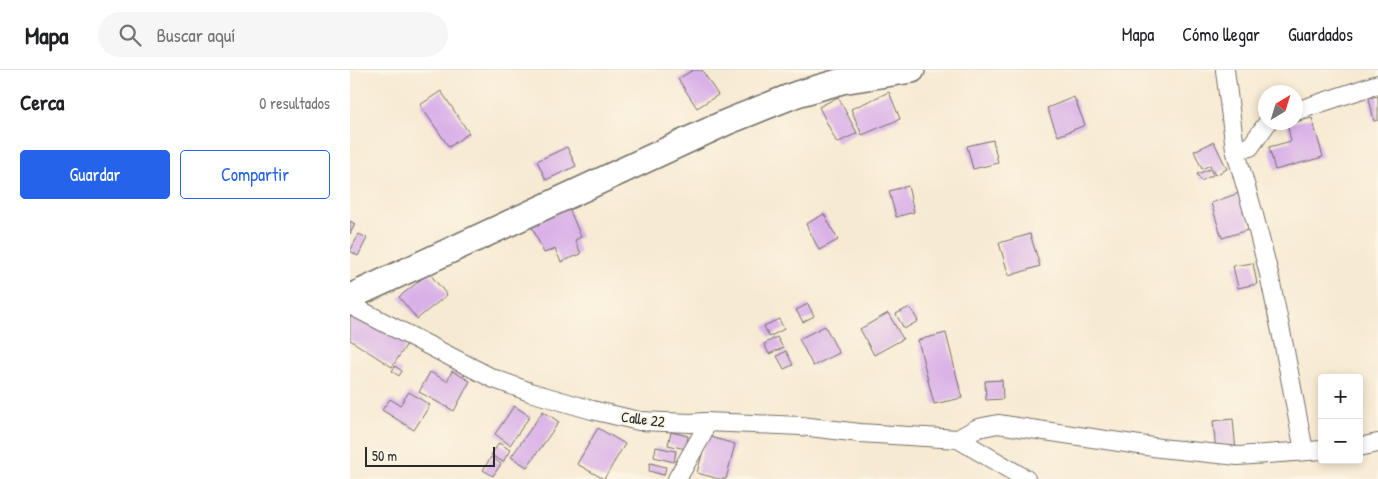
<!DOCTYPE html>
<html lang="es">
<head>
<meta charset="utf-8">
<style>
  body { margin:0; font-family:"Patrick Hand",sans-serif; background:#f6f6f6; color:#202124 }
  .controls { position:absolute; right:15px; bottom:15px; display:grid; overflow:hidden; border-radius:5px; box-shadow:0 2px 8px #0003 }
  .controls button { width:45px; height:45px; display:grid; place-items:center; padding:0; border:0; border-bottom:1px solid #e0e0e0; background:#fff; color:#202124; font:25px sans-serif }
  .compass { position:absolute; left:908px; top:15px; width:45px; height:45px; border-radius:50%; background:#fff; box-shadow:0 2px 8px #0003; rotate:38deg }
  .scale { position:absolute; left:15px; bottom:12px; width:130px; box-sizing:border-box; padding-left:5px; border:2px solid #2b2b2b; border-top:0; font-size:14px; line-height:18px; white-space:nowrap; color:#2b2b2b; -webkit-text-stroke:4px #fcf5e5; paint-order:stroke }
  .list { margin:0; padding:0; list-style:none }
  h2 { display:flex; justify-content:space-between; align-items:center; height:65px; margin:0; padding:0 20px; font-size:21px }
  h2 small { font-size:16px; font-weight:400; color:#757577 }
  .actions { display:flex; gap:10px; padding:15px 20px }
  .actions a { flex:1; padding:11px 0; border:1px solid #2563eb; border-radius:5px; text-align:center; font-size:18px; color:#2563eb }
  .actions .main { background:#2563eb; color:#fff }
  .icon { flex:none; width:28px; height:28px; fill:none; stroke:currentColor; stroke-width:2; stroke-linecap:round; stroke-linejoin:round }
  .map { position:relative; flex:none; width:1028px; height:409px; overflow:hidden }
  header { display:flex; align-items:center; gap:30px; box-sizing:border-box; height:70px; padding:0 25px; background:#fff; border-bottom:1px solid #e0e0e0 }
  header strong { font-size:24px }
  nav { display:flex; gap:28px; margin-inline-start:auto; font-size:18px }
  .search { width:350px; height:45px; background:#f6f6f6; display:flex; align-items:center; gap:12px; box-sizing:border-box; padding:0 18px; border-radius:28px; color:#757577; font-size:19px }
  main { display:flex }
  aside { flex:1; background:#fff }
  .map>svg:first-child { display:block }
</style>
</head>
<body>
<header>
<strong>Mapa</strong>
<div class="search"><svg class="icon" aria-label="search" viewBox="0 0 24 24"><circle cx="10" cy="10" r="6"/><path d="M15 15l6 6"/></svg>Buscar aquí</div>
<nav><a>Mapa</a><a>Cómo llegar</a><a>Guardados</a></nav>
</header>
<main>
<aside>
<h2>Cerca<small>0 resultados</small></h2>
<ul class="list">
</ul>
<div class="actions"><a class="main">Guardar</a><a>Compartir</a></div>
</aside>
<div class="map">
<svg width="1028" height="409" viewBox="0 0 1028 409">
  <rect width="100%" height="100%" fill="#fcf5e5"/>
  <filter id="ink" filterUnits="userSpaceOnUse"><feTurbulence type="fractalNoise" baseFrequency=".02" numOctaves="2"/><feDisplacementMap in="SourceGraphic" scale="10" xChannelSelector="R" yChannelSelector="G"/><feConvolveMatrix kernelMatrix="1 2 1 2 8 2 1 2 1" color-interpolation-filters="sRGB"/></filter>
  <filter id="wash" filterUnits="userSpaceOnUse"><feTurbulence type="fractalNoise" baseFrequency=".0096" numOctaves="4" result="noise"/><feDisplacementMap in="SourceGraphic" scale="20" xChannelSelector="R" yChannelSelector="G"/><feGaussianBlur stdDeviation="1.12" result="paint"/><feColorMatrix in="noise" values="0 0 0 0 0 0 0 0 0 0 0 0 0 0 0 0 0 1.4 0 .05"/><feComposite in="paint" operator="in"/></filter>
  <g filter="url(#wash)">
    <rect width="100%" height="100%" fill="#f7ead3"/>
    <g id="blocks">
      <g fill="#d9b1e8">
        <path d="M343 0H352L368 25 347 38 328 9Z"/>
        <path d="M91 21 119 63 99 77 70 35Z"/>
        <path d="M539 22 550 49 512 65 501 39Z"/>
        <path d="M1028 26V50L1024 51 1019 28Z"/>
        <path d="M488 27 507 63 487 73 469 37Z"/>
        <path d="M724 27 735 55 708 66 697 38Z"/>
        <path d="M962 48 973 87 925 100 919 77 941 71 937 54Z"/>
        <path d="M643 70 648 93 623 99 617 76Z"/>
        <path d="M864 72 877 99 865 105 860 95 852 99 844 81Z"/>
        <path d="M217 77 226 96 196 110 187 91Z"/>
        <path d="M860 99 863 105 851 111 847 104Z"/>
        <path d="M558 116 564 142 546 147 539 121Z"/>
        <path d="M889 123 901 159 872 168 861 133Z"/>
        <path d="M219 138 231 167 225 170 231 184 211 192 205 179 194 183 181 155Z"/>
        <path d="M474 144 488 170 469 180 456 154Z"/>
        <path d="M0 151 5 154 0 164Z"/>
        <path d="M9 164 17 168 8 186 0 181Z"/>
        <path d="M680 164 690 196 659 206 649 173Z"/>
        <path d="M903 193 907 214 888 218 883 196Z"/>
        <path d="M79 203 97 225 67 249 49 227Z"/>
        <path d="M458 234 464 246 453 252 446 240Z"/>
        <path d="M560 237 568 251 554 259 546 244Z"/>
        <path d="M0 238 57 274 42 297 0 270Z"/>
        <path d="M538 243 553 269 524 285 510 259Z"/>
        <path d="M429 249 434 259 419 267 414 256Z"/>
        <path d="M475 256 489 283 463 296 449 269Z"/>
        <path d="M596 263 612 328 584 334 568 270Z"/>
        <path d="M427 267 433 278 419 284 414 274Z"/>
        <path d="M436 281 443 295 434 299 427 286Z"/>
        <path d="M45 296 52 301 49 306 42 301Z"/>
        <path d="M102 301 120 311 104 341 69 322 80 302 97 311Z"/>
        <path d="M652 310 653 329 636 330 635 311Z"/>
        <path d="M59 322 80 335 64 360 32 340 40 329 50 335Z"/>
        <path d="M164 336 180 346 160 375 145 364Z"/>
        <path d="M193 341 209 352 177 397 161 387Z"/>
        <path d="M883 349 886 381 866 382 863 351Z"/>
        <path d="M248 358 275 374 254 409 227 394Z"/>
        <path d="M321 362 338 366 336 379 318 375Z"/>
        <path d="M357 366 385 374 376 409H369L347 403Z"/>
        <path d="M149 373 160 380 153 392 141 385Z"/>
        <path d="M306 377 326 381 324 392 304 387Z"/>
        <path d="M141 387 151 394 143 406 133 400Z"/>
        <path d="M300 393 316 397 314 405 299 401Z"/>
      </g>
    </g>
  </g>
  <g filter="url(#ink)">
    <use href="#blocks" fill-opacity="0" stroke="#726e66" stroke-width="1"/>
    <g fill="none" stroke-linecap="round" stroke-linejoin="round">
      <g stroke="#726e66" stroke-width="20">
        <g id="street">
          <path d="M875 0 885 79 904 145 919 204 934 276 954 381"/>
          <path d="M946 41 1028 14"/>
          <path d="M885 79 900 77 918 52"/>
          <path d="M0 235 142 308 180 322 242 340 289 351 340 353 356 352 451 356 510 363 608 369 676 409"/>
          <path d="M608 369 628 358 648 354 810 378 888 386 972 380"/>
          <path d="M1009 377 1028 373"/>
          <path d="M327 409 352 365 356 352"/>
        </g>
      </g>
      <g stroke="#726e66" stroke-width="28">
        <path id="secondary" d="M0 227 377 52 447 24 492 11 562 0"/>
      </g>
      <use href="#street" stroke="#fff" stroke-width="18"/>
      <use href="#secondary" stroke="#fff" stroke-width="25"/>
    </g>
  </g>
  <g text-anchor="middle" dominant-baseline="central" stroke-width="4" stroke-linejoin="round" paint-order="stroke">
    <g font-size="15" fill="#2b2b2b" stroke="#fcf5e5">
      <text transform="translate(293 349) rotate(7)">Calle 22</text>
    </g>
  </g>
</svg>
<div class="controls">
<button>+</button>
<button>−</button>
</div>
<svg class="compass" viewBox="-18 -18 36 36"><path d="M0-13l5 13h-10z" fill="#e53935"/><path d="M0 13l5-13h-10z" fill="#757577"/></svg>
<div class="scale">50 m</div>
</div>
</main>
</body>
</html>
